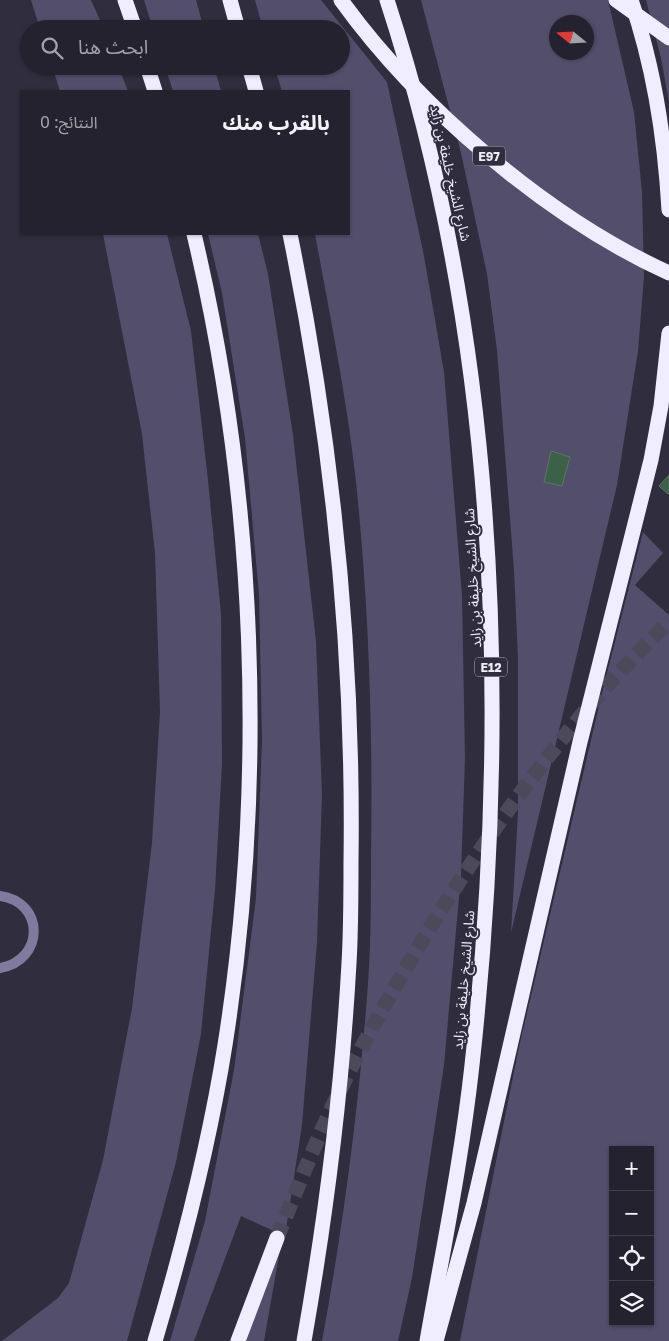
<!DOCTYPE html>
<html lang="ar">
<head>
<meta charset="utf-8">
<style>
  body { margin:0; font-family:"Golos Text","Noto Sans Arabic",sans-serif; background:#302f3a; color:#f1f3f6; direction:rtl }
  .controls { position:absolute; right:15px; bottom:15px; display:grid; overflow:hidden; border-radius:0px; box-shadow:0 1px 4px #0004 }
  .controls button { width:45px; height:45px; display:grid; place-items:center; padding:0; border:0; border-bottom:1px solid #413f4a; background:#24222e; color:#f1f3f6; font:25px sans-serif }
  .compass { position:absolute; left:549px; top:15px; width:45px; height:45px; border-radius:50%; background:#24222e; box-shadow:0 1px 4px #0004; rotate:288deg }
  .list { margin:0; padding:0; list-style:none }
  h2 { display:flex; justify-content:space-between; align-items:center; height:65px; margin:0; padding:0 20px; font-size:21px }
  h2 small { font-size:16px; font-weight:400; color:#a3a4aa }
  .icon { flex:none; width:28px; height:28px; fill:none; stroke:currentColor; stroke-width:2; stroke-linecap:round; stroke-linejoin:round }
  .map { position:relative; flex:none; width:669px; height:1341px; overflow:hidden; direction:ltr }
  .search { position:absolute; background:#24222e; box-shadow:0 1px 4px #0004; left:20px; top:20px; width:330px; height:55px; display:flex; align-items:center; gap:12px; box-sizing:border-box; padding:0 18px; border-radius:28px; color:#a3a4aa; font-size:19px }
  .panel { position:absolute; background:#24222e; box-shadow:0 1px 4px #0004; left:20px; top:90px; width:330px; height:145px; border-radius:0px; direction:rtl }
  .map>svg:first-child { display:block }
</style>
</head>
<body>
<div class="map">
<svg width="669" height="1341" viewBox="0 0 669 1341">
  <rect width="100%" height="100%" fill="#302d3e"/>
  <g fill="#534e6b" fill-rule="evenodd">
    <path d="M31 0H91L104 29H40Z"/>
    <path d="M144 0H196L204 29H153Z"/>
    <path d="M255 0H321L387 82 424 256 444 372 462 595 465 758 461 875 444 1065 412 1278 398 1341H322C343 1227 358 1113 367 997 371 950 371 904 371 857 373 732 369 607 356 482 347 399 330 316 315 234H349V91H282L274 66H341V29H263Z"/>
    <path d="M421 0H608L634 112 642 192 644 277 638 351 617 485 511 933 518 813V660L514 570 497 350 487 274 461 153ZM556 22H586V52H556Z"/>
    <path d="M646 0H669V102L661 58Z"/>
    <path d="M52 66H118L128 91H60Z"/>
    <path d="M165 66H214L221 91H173Z"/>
    <path d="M103 234H167L191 331 208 480 221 614 222 763 215 890 201 1034 176 1162 127 1341H2L58 1298 69 1283 103 1160 132 1008 152 843 160 711 155 553 142 434Z"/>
    <path d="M208 234H258L268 274 293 435 316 641 322 794 317 942 302 1125 285 1236 241 1216 194 1341H170L205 1221 234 1070 256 898 262 741 259 595 245 438 222 293Z"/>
    <path d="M643 532 663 553 635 585 669 615V1341H460L519 1047 603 689ZM613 1150H650V1322H613Z"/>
    <path d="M280 1250 264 1341H246Z"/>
  </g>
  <g fill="#3b6249" stroke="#607365">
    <path d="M551 451 570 457 562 486 544 482Z"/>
    <path d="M669 475V493L668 494 659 486Z"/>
  </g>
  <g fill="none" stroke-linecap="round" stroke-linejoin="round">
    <path stroke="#4c4a5a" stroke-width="15" stroke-dasharray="15 8" stroke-linecap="butt" d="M277 1238C301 1179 325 1118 354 1062 423 930 506 801 604 689 625 666 647 644 669 621"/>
    <path stroke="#807a9e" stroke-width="10" d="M0 896C45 902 45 960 0 968"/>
    <g stroke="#efedff" stroke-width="15">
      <path d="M125 0 135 29"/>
      <path d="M230 0 238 29"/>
      <path d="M341 0C419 108 548 218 669 273"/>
      <path d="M387 0C499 343 511 709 472 1065 462 1158 443 1249 427 1341"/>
      <path d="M616 0 669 38"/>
      <path d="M631 0C654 67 665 139 669 210"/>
      <path d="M147 66 155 91"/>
      <path d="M249 66 256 91"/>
      <path d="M290 234C333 444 354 648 351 862 351 896 351 930 349 963 342 1090 326 1216 304 1341"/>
      <path d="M155 1341C184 1243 209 1146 225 1045 267 779 256 495 194 234"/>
      <path d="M238 1341 277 1238"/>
      <path d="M436 1341 474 1203 580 742 651 460 661 406 669 333"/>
    </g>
  </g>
  <g text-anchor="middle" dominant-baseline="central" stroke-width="4" stroke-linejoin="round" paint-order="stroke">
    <g fill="#302d3e" stroke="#b4b3c0" stroke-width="1">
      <rect x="473" y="146.5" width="32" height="19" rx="4"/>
      <rect x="475" y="657.5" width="32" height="19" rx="4"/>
    </g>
    <g font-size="12" font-weight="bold" fill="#edecf7">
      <text x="489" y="156">E97</text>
      <text x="491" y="667">E12</text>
    </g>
    <g font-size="14" fill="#edecf7" stroke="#302d3e">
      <text transform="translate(451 173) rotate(77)">شارع الشيخ خليفة بن زايد</text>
      <text transform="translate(472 578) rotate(-93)">شارع الشيخ خليفة بن زايد</text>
      <text transform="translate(463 980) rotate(-85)">شارع الشيخ خليفة بن زايد</text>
    </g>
  </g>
</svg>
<div class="controls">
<button>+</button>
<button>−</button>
<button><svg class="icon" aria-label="locate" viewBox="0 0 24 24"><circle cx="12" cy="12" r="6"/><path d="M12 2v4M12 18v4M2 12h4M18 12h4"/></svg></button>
<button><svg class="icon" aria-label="layers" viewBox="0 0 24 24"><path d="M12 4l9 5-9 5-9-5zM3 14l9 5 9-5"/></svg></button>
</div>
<svg class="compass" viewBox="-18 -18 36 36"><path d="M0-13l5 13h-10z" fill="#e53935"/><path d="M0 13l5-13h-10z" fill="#a3a4aa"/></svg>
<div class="search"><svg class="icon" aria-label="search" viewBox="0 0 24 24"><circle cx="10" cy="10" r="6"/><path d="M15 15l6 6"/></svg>ابحث هنا</div>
<section class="panel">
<h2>بالقرب منك<small>النتائج: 0</small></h2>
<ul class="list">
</ul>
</section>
</div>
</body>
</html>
